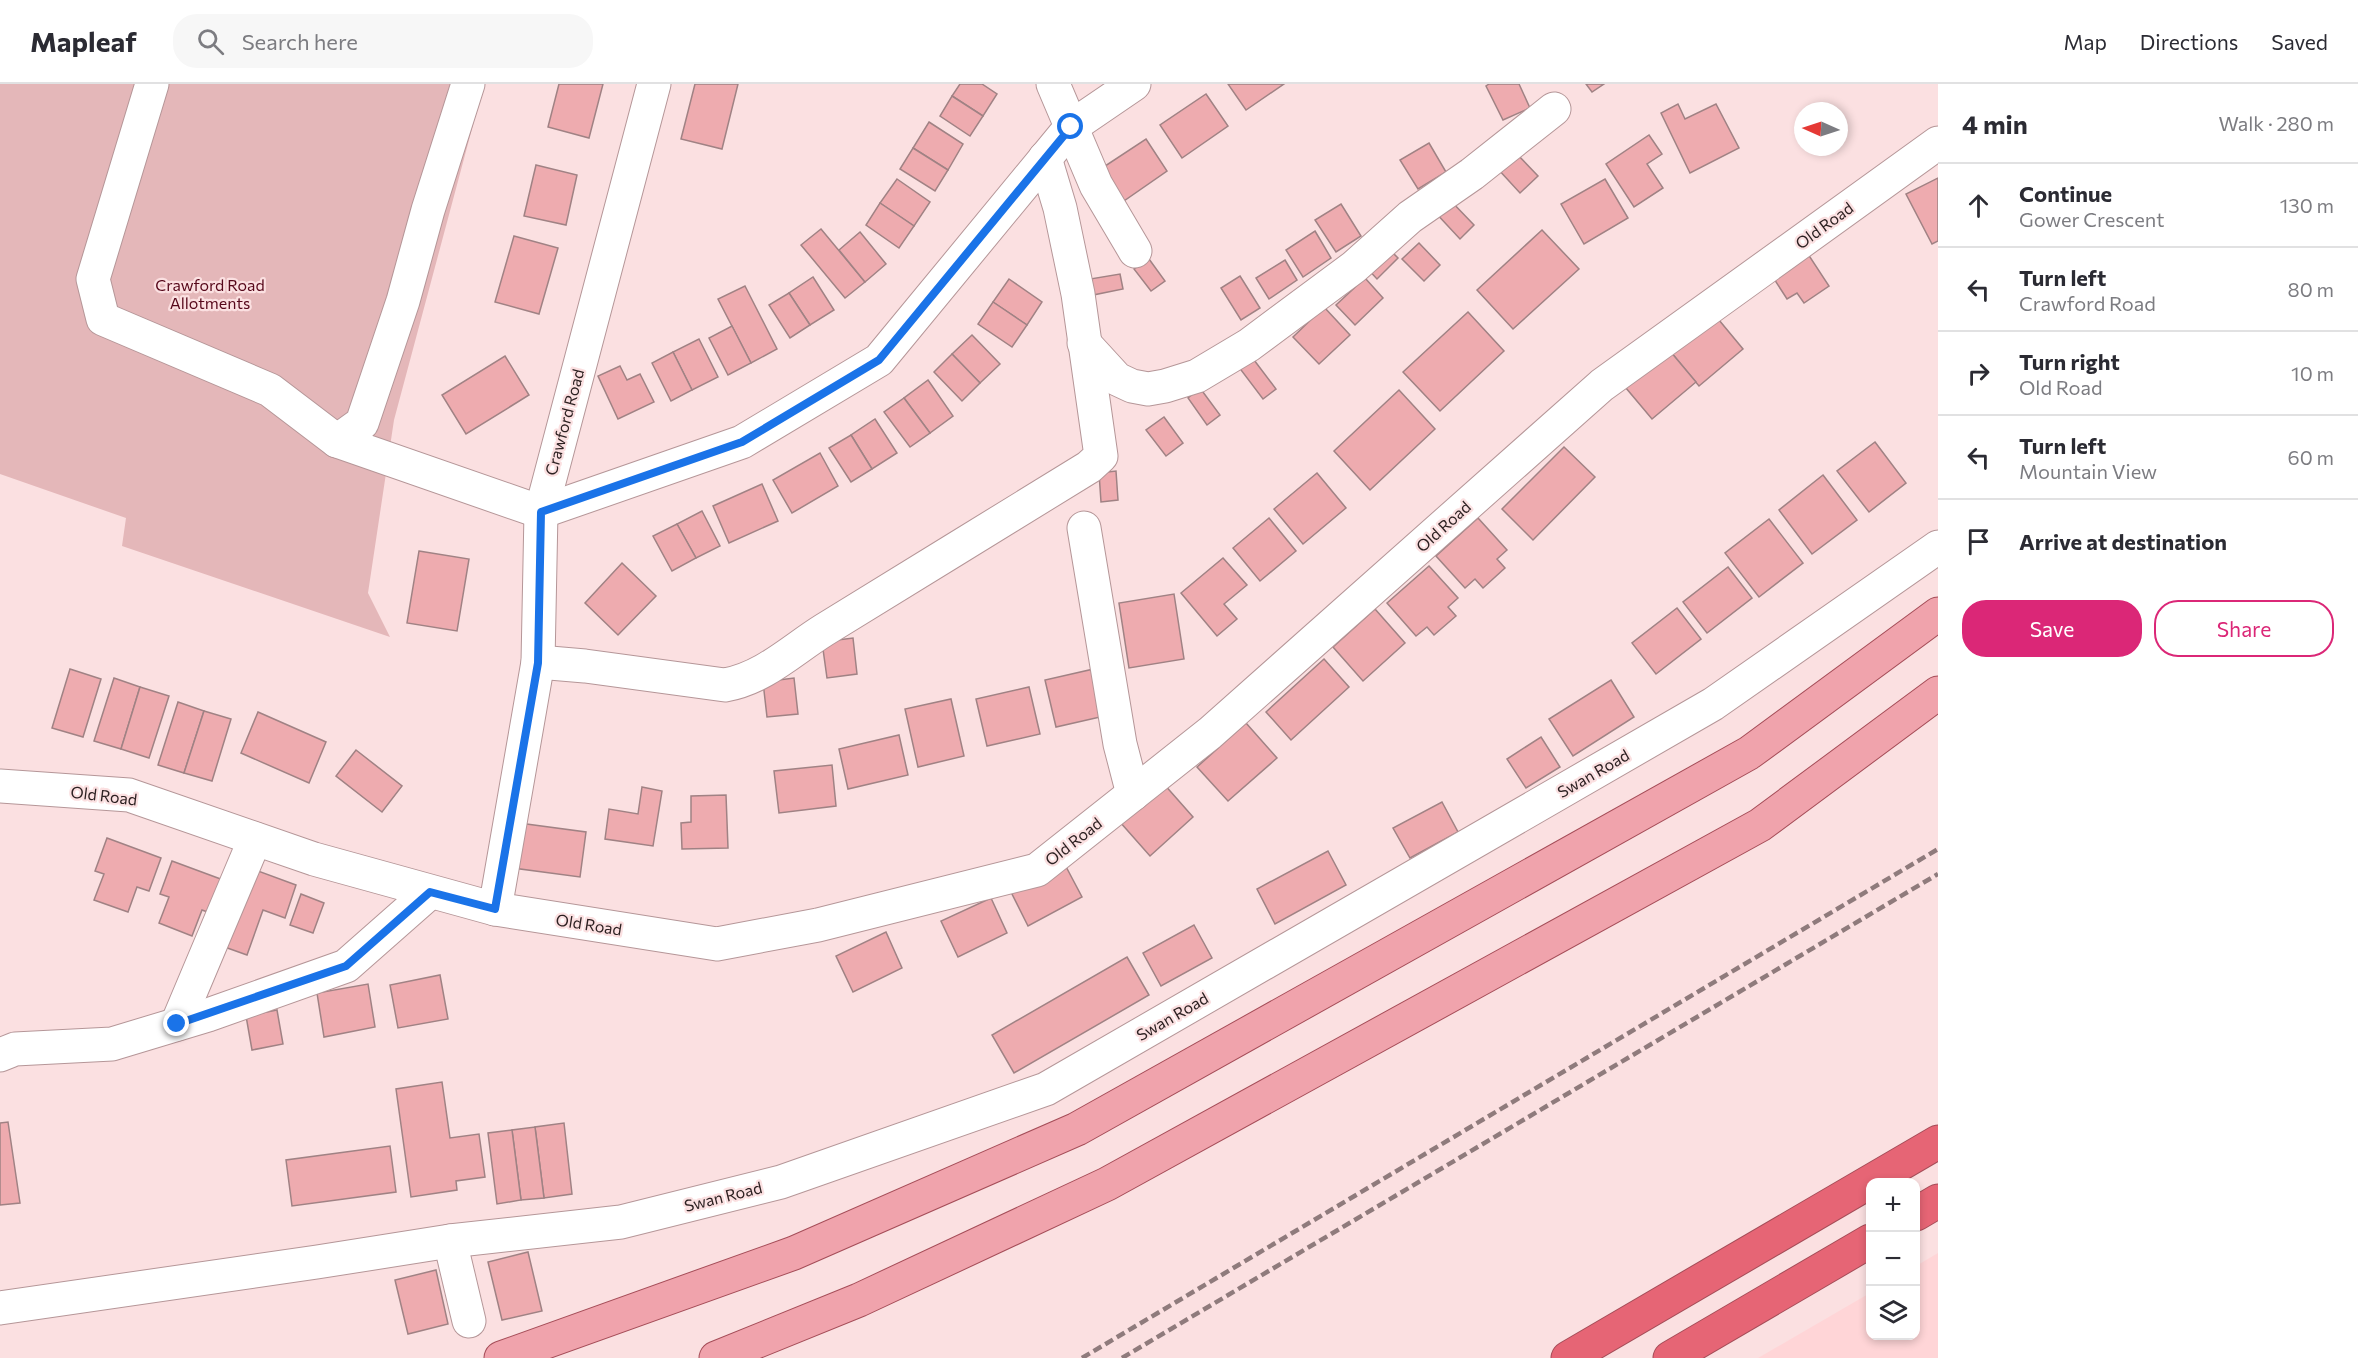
<!DOCTYPE html>
<html lang="en">
<head>
<meta charset="utf-8">
<style>
  body { margin:0; font-family:Commissioner,sans-serif; background:#f7f7f7; color:#2b2b33 }
  .controls { position:absolute; right:18px; bottom:18px; display:grid; overflow:hidden; border-radius:12px; box-shadow:0 3px 9px #0003 }
  .controls button { width:54px; height:54px; display:grid; place-items:center; padding:0; border:0; border-bottom:2px solid #e1e1e2; background:#fff; color:#2b2b33; font:30px sans-serif }
  .compass { position:absolute; left:1794px; top:18px; width:54px; height:54px; border-radius:50%; background:#fff; box-shadow:0 3px 9px #0003; rotate:273deg }
  .stop { position:absolute; width:18px; height:18px; margin:-14px; border:4px solid #1a73e8; border-radius:50%; background:#fff }
  .stop.end { background:#1a73e8; border-color:#fff; box-shadow:0 2px 6px #0008 }
  .list { margin:0; padding:0; list-style:none }
  h2 { display:flex; justify-content:space-between; align-items:center; height:78px; margin:0; padding:0 24px; font-size:26px }
  h2 small { font-size:20px; font-weight:400; color:#7c7c81 }
  .list li { display:grid; grid-template-columns:39px 1fr auto; gap:18px; align-items:center; box-sizing:border-box; height:84px; padding:0 24px; border-top:2px solid #e1e1e2 }
  .list b { display:block; font-size:22px; white-space:nowrap }
  .list p { margin:0; font-size:20px; white-space:nowrap; color:#7c7c81 }
  .list em { font-size:20px; font-style:normal; color:#7c7c81 }
  .actions { display:flex; gap:12px; padding:18px 24px }
  .actions a { flex:1; padding:14px 0; border:2px solid #db2777; border-radius:24px; text-align:center; font-size:21px; color:#db2777 }
  .actions .main { background:#db2777; color:#fff }
  .icon { flex:none; width:33px; height:33px; fill:none; stroke:currentColor; stroke-width:2; stroke-linecap:round; stroke-linejoin:round }
  .map { position:relative; flex:none; width:1938px; height:1274px; overflow:hidden }
  header { display:flex; align-items:center; gap:36px; box-sizing:border-box; height:84px; padding:0 30px; background:#fff; border-bottom:2px solid #e1e1e2 }
  header strong { font-size:28px }
  nav { display:flex; gap:33px; margin-inline-start:auto; font-size:21px }
  .search { width:420px; height:54px; background:#f7f7f7; display:flex; align-items:center; gap:15px; box-sizing:border-box; padding:0 21px; border-radius:24px; color:#7c7c81; font-size:22px }
  main { display:flex }
  aside { flex:1; background:#fff }
  .map>svg:first-child { display:block }
</style>
</head>
<body>
<header>
<strong>Mapleaf</strong>
<div class="search"><svg class="icon" aria-label="search" viewBox="0 0 24 24"><circle cx="10" cy="10" r="6"/><path d="M15 15l6 6"/></svg>Search here</div>
<nav><a>Map</a><a>Directions</a><a>Saved</a></nav>
</header>
<main>
<div class="map">
<svg width="1938" height="1274" viewBox="0 0 1938 1274">
  <rect width="100%" height="100%" fill="#fbe0e1"/>
  <path fill="#ffd5d7" d="M1938 1169V1274H1758L1870 1209V1252H1916V1182Z"/>
  <path fill="#e4b7b9" d="M0 0H484L394 336 368 509 390 553 122 462 126 434 0 390Z"/>
  <g fill="#eeabaf" stroke="#a08284" stroke-width="1.5">
    <path d="M559 0H603L589 54 548 43Z"/>
    <path d="M695 0H738L722 65 681 55Z"/>
    <path d="M960 0H982L997 10 983 32 952 12Z"/>
    <path d="M1228 0H1284L1246 26Z"/>
    <path d="M1489 0H1519L1530 24 1503 36 1486 2Z"/>
    <path d="M1586 0H1604L1592 8Z"/>
    <path d="M1206 10 1228 42 1182 74 1160 41Z"/>
    <path d="M952 12 983 32 970 52 940 32Z"/>
    <path d="M1678 20 1685 35 1716 20 1739 64 1690 89 1661 29Z"/>
    <path d="M929 38 963 60 948 86 913 64Z"/>
    <path d="M1649 51 1662 70 1647 80 1663 104 1634 123 1606 80Z"/>
    <path d="M1146 55 1167 87 1121 119 1099 86Z"/>
    <path d="M1429 59 1446 88 1418 105 1400 76Z"/>
    <path d="M913 64 948 86 935 107 900 85Z"/>
    <path d="M1516 69 1538 92 1520 109 1498 85Z"/>
    <path d="M536 81 577 91 566 141 524 132Z"/>
    <path d="M1938 94V157L1932 160 1906 110Z"/>
    <path d="M897 95 930 118 914 142 880 119Z"/>
    <path d="M1605 95 1628 134 1584 160 1561 120Z"/>
    <path d="M1448 114 1474 141 1460 155 1434 127Z"/>
    <path d="M880 119 914 142 899 164 866 141Z"/>
    <path d="M1341 120 1361 152 1336 168 1315 136Z"/>
    <path d="M821 145 865 198 845 214 801 161Z"/>
    <path d="M1542 146 1579 185 1513 245 1477 206Z"/>
    <path d="M1315 147 1331 174 1303 193 1286 166Z"/>
    <path d="M860 148 886 180 865 198 839 166Z"/>
    <path d="M514 152 558 164 539 230 495 218Z"/>
    <path d="M1419 159 1440 181 1424 197 1402 175Z"/>
    <path d="M1387 163 1398 174 1377 195 1366 183Z"/>
    <path d="M1804 164 1829 202 1804 219 1797 209 1787 215 1769 187Z"/>
    <path d="M1149 175 1165 197 1151 207 1134 185Z"/>
    <path d="M1285 176 1297 196 1269 215 1256 194Z"/>
    <path d="M1120 190 1123 205 1093 211 1090 195Z"/>
    <path d="M1240 192 1260 224 1241 236 1221 204Z"/>
    <path d="M813 193 834 226 810 241 789 209Z"/>
    <path d="M1365 194 1383 214 1355 241 1336 221Z"/>
    <path d="M1009 195 1042 218 1027 241 993 218Z"/>
    <path d="M745 202 777 265 751 279 718 215Z"/>
    <path d="M789 209 810 241 790 254 769 221Z"/>
    <path d="M993 218 1027 241 1012 263 978 240Z"/>
    <path d="M1324 223 1350 251 1319 280 1293 253Z"/>
    <path d="M1468 228 1504 267 1440 327 1403 288Z"/>
    <path d="M1714 230 1743 265 1699 302 1670 267Z"/>
    <path d="M732 242 751 279 728 291 709 254Z"/>
    <path d="M972 251 1000 280 980 299 952 270Z"/>
    <path d="M699 255 718 293 692 306 673 268Z"/>
    <path d="M1670 267 1696 298 1652 335 1626 304Z"/>
    <path d="M673 268 692 306 671 317 652 279Z"/>
    <path d="M952 270 980 299 962 317 934 288Z"/>
    <path d="M505 272 529 311 466 350 442 311Z"/>
    <path d="M1251 272 1276 305 1263 315 1238 282Z"/>
    <path d="M620 282 627 296 640 290 654 318 618 335 598 292Z"/>
    <path d="M928 296 953 332 930 349 904 314Z"/>
    <path d="M1200 304 1220 331 1207 341 1188 314Z"/>
    <path d="M1399 306 1435 345 1370 406 1334 367Z"/>
    <path d="M904 314 930 349 910 363 884 328Z"/>
    <path d="M1164 333 1183 359 1166 372 1146 346Z"/>
    <path d="M875 335 897 369 872 385 851 351Z"/>
    <path d="M851 351 872 385 851 398 829 364Z"/>
    <path d="M1875 358 1906 399 1869 428 1837 387Z"/>
    <path d="M1564 363 1595 393 1533 456 1502 425Z"/>
    <path d="M820 369 838 402 792 429 773 396Z"/>
    <path d="M1116 387 1118 416 1101 418 1099 389Z"/>
    <path d="M1317 389 1346 424 1303 460 1274 425Z"/>
    <path d="M1823 391 1857 436 1812 470 1779 426Z"/>
    <path d="M762 400 778 437 729 459 713 422Z"/>
    <path d="M702 427 720 462 696 474 677 440Z"/>
    <path d="M1269 434 1296 467 1260 497 1233 464Z"/>
    <path d="M1478 434 1507 466 1497 475 1505 484 1483 504 1475 495 1465 504 1436 472Z"/>
    <path d="M1769 435 1803 479 1759 513 1725 469Z"/>
    <path d="M677 440 696 474 672 487 653 452Z"/>
    <path d="M419 467 469 475 457 547 407 539Z"/>
    <path d="M1223 474 1247 501 1224 520 1237 535 1217 552 1181 509Z"/>
    <path d="M622 479 656 512 618 551 585 519Z"/>
    <path d="M1429 482 1458 514 1448 523 1456 532 1434 551 1427 543 1416 552 1387 519Z"/>
    <path d="M1728 483 1752 514 1707 549 1683 518Z"/>
    <path d="M1174 510 1184 575 1129 584 1119 519Z"/>
    <path d="M1677 524 1701 555 1656 590 1632 559Z"/>
    <path d="M1375 525 1405 559 1363 597 1333 563Z"/>
    <path d="M853 554 857 590 827 594 822 558Z"/>
    <path d="M1324 575 1349 603 1291 656 1266 628Z"/>
    <path d="M1098 584 1109 631 1056 643 1045 596Z"/>
    <path d="M70 585 101 595 83 653 52 644Z"/>
    <path d="M114 594 140 603 121 665 94 657Z"/>
    <path d="M794 594 798 630 767 633 763 598Z"/>
    <path d="M1611 596 1634 633 1573 672 1549 635Z"/>
    <path d="M140 603 169 612 149 674 121 665Z"/>
    <path d="M1029 603 1040 650 987 662 976 615Z"/>
    <path d="M951 615 964 672 918 683 905 625Z"/>
    <path d="M178 618 204 627 184 689 158 681Z"/>
    <path d="M204 627 231 635 212 697 184 689Z"/>
    <path d="M258 628 326 658 309 699 241 669Z"/>
    <path d="M1246 639 1277 674 1228 717 1197 683Z"/>
    <path d="M899 651 908 691 848 705 839 665Z"/>
    <path d="M1541 653 1560 683 1526 704 1507 675Z"/>
    <path d="M356 666 402 702 382 728 336 692Z"/>
    <path d="M832 681 836 722 779 729 774 687Z"/>
    <path d="M1163 699 1193 733 1150 772 1120 738Z"/>
    <path d="M642 703 662 707 653 762 605 755 609 725 638 730Z"/>
    <path d="M726 711 728 764 682 765 681 739 691 738V712Z"/>
    <path d="M1442 718 1458 748 1410 774 1393 744Z"/>
    <path d="M519 739 586 748 580 793 513 784Z"/>
    <path d="M107 754 161 774 149 807 137 803 128 828 94 816 104 790 95 787Z"/>
    <path d="M1328 767 1346 801 1275 840 1257 805Z"/>
    <path d="M172 777 226 797 213 830 202 826 192 852 159 839 169 813 160 810Z"/>
    <path d="M1063 777 1082 813 1028 842 1010 806Z"/>
    <path d="M247 783 296 801 285 834 263 826 247 871 219 861Z"/>
    <path d="M301 810 324 819 313 849 290 841Z"/>
    <path d="M991 814 1007 849 958 873 941 837Z"/>
    <path d="M1194 841 1212 874 1161 902 1143 869Z"/>
    <path d="M886 848 902 884 853 908 836 872Z"/>
    <path d="M1127 873 1149 911 1014 989 992 951Z"/>
    <path d="M440 891 448 935 398 944 390 901Z"/>
    <path d="M368 900 375 943 324 953 317 909Z"/>
    <path d="M277 926 283 960 252 966 246 932Z"/>
    <path d="M442 998 450 1054 479 1050 485 1093 456 1097 457 1106 411 1113 396 1005Z"/>
    <path d="M8 1038 20 1119 0 1121V1039Z"/>
    <path d="M564 1039 572 1110 544 1114 535 1043Z"/>
    <path d="M535 1043 544 1114 521 1116 512 1046Z"/>
    <path d="M512 1046 521 1116 497 1120 488 1049Z"/>
    <path d="M390 1062 396 1108 292 1122 286 1076Z"/>
    <path d="M528 1168 542 1227 502 1236 488 1178Z"/>
    <path d="M436 1186 448 1240 408 1250 395 1196Z"/>
  </g>
  <g fill="none" stroke-linecap="round" stroke-linejoin="round">
    <g stroke="#b59698" stroke-width="35">
      <g id="minor">
        <path d="M152 0 93 195 103 235 270 306 337 357 541 428 742 358 879 276 1071 43 1134 0"/>
        <path d="M1053 0 1096 101 1135 167"/>
        <path d="M1084 259 1117 295 1132 302 1148 305 1165 302 1197 292 1249 261 1354 183 1410 133 1472 90 1554 25"/>
        <path d="M337 357 362 339 403 217 428 126 468 0"/>
        <path d="M1084 444 1120 660 1133 710"/>
        <path d="M538 578 585 582 725 601C764 594 792 566 824 546 913 492 1000 437 1089 383L1101 372 1078 210 1060 124 1045 74"/>
        <path d="M0 702 129 711 314 775 495 825 717 860 818 841 1037 786 1210 649 1602 301 1938 59"/>
        <path d="M495 825 538 578 541 428 654 0"/>
        <path d="M177 940 255 755"/>
        <path d="M0 971 15 965 112 960 208 931 346 882 430 808"/>
        <path d="M450 1157 469 1237"/>
        <path d="M0 1224 317 1178 450 1157 621 1138 781 1098 1046 1005 1713 620 1938 463"/>
      </g>
    </g>
    <g stroke="#a54d58" stroke-width="35">
      <g id="major">
        <path d="M501 1274 794 1169 1077 1045 1749 669 1938 530"/>
        <path d="M716 1274 859 1216 1107 1100 1760 741 1938 609"/>
      </g>
    </g>
    <g stroke="#a54d58" stroke-width="35">
      <g id="highway">
        <path d="M1916 1130 1938 1117"/>
        <path d="M1568 1274 1938 1058"/>
        <path d="M1670 1274 1870 1157"/>
      </g>
    </g>
    <use href="#minor" stroke="#fff" stroke-width="33"/>
    <use href="#major" stroke="#f0a3ac" stroke-width="33"/>
    <use href="#highway" stroke="#e66575" stroke-width="33"/>
    <g stroke="#8f7b7c" stroke-width="4.5" stroke-dasharray="9 4.5" stroke-linecap="butt">
      <path d="M1082 1274 1938 765"/>
      <path d="M1122 1274 1938 790"/>
    </g>
  </g>
  <g fill="none" stroke-linecap="round" stroke-linejoin="round">
    <path stroke="#1a73e8" stroke-width="8" d="M177 940 346 882 430 808 495 825 538 579 541 428 742 358 879 276 1071 43"/>
  </g>
  <g text-anchor="middle" dominant-baseline="central" stroke-width="4.5" stroke-linejoin="round" paint-order="stroke">
    <g font-size="16" fill="#2d2122" stroke="#fbe0e1">
      <text transform="translate(1824 141) rotate(-36)">Old Road</text>
      <text transform="translate(564 338) rotate(-75)">Crawford Road</text>
      <text transform="translate(1443 442) rotate(-42)">Old Road</text>
      <text transform="translate(1593 689) rotate(-30)">Swan Road</text>
      <text transform="translate(104 711) rotate(7)">Old Road</text>
      <text transform="translate(1073 757) rotate(-38)">Old Road</text>
      <text transform="translate(589 840) rotate(9)">Old Road</text>
      <text transform="translate(1172 932) rotate(-30)">Swan Road</text>
      <text transform="translate(723 1112) rotate(-14)">Swan Road</text>
    </g>
    <g font-size="16" fill="#56071a" stroke="#fbe0e1">
      <text x="210" y="200">Crawford Road<tspan x="210" dy="18">Allotments</tspan></text>
    </g>
  </g>
</svg>
<div class="controls">
<button>+</button>
<button>−</button>
<button><svg class="icon" aria-label="layers" viewBox="0 0 24 24"><path d="M12 4l9 5-9 5-9-5zM3 14l9 5 9-5"/></svg></button>
</div>
<svg class="compass" viewBox="-18 -18 36 36"><path d="M0-13l5 13h-10z" fill="#e53935"/><path d="M0 13l5-13h-10z" fill="#7c7c81"/></svg>
<div class="stop" style="left:1071px;top:43px"></div>
<div class="stop end" style="left:177px;top:940px"></div>
</div>
<aside>
<h2>4 min<small>Walk · 280 m</small></h2>
<ul class="list">
<li><svg class="icon" aria-label="ahead" viewBox="0 0 24 24"><path d="M12 20V5M6 11l6-6 6 6"/></svg><div><b>Continue</b><p>Gower Crescent</p></div><em>130 m</em></li>
<li><svg class="icon" aria-label="left" viewBox="0 0 24 24"><path d="M17 20v-9H6M10 6l-5 5 5 5"/></svg><div><b>Turn left</b><p>Crawford Road</p></div><em>80 m</em></li>
<li><svg class="icon" aria-label="right" viewBox="0 0 24 24"><path d="M7 20v-9h11M14 6l5 5-5 5"/></svg><div><b>Turn right</b><p>Old Road</p></div><em>10 m</em></li>
<li><svg class="icon" aria-label="left" viewBox="0 0 24 24"><path d="M17 20v-9H6M10 6l-5 5 5 5"/></svg><div><b>Turn left</b><p>Mountain View</p></div><em>60 m</em></li>
<li><svg class="icon" aria-label="arrive" viewBox="0 0 24 24"><path d="M6 21V4h12l-3 4 3 4H6"/></svg><div><b>Arrive at destination</b></div></li>
</ul>
<div class="actions"><a class="main">Save</a><a>Share</a></div>
</aside>
</main>
</body>
</html>
